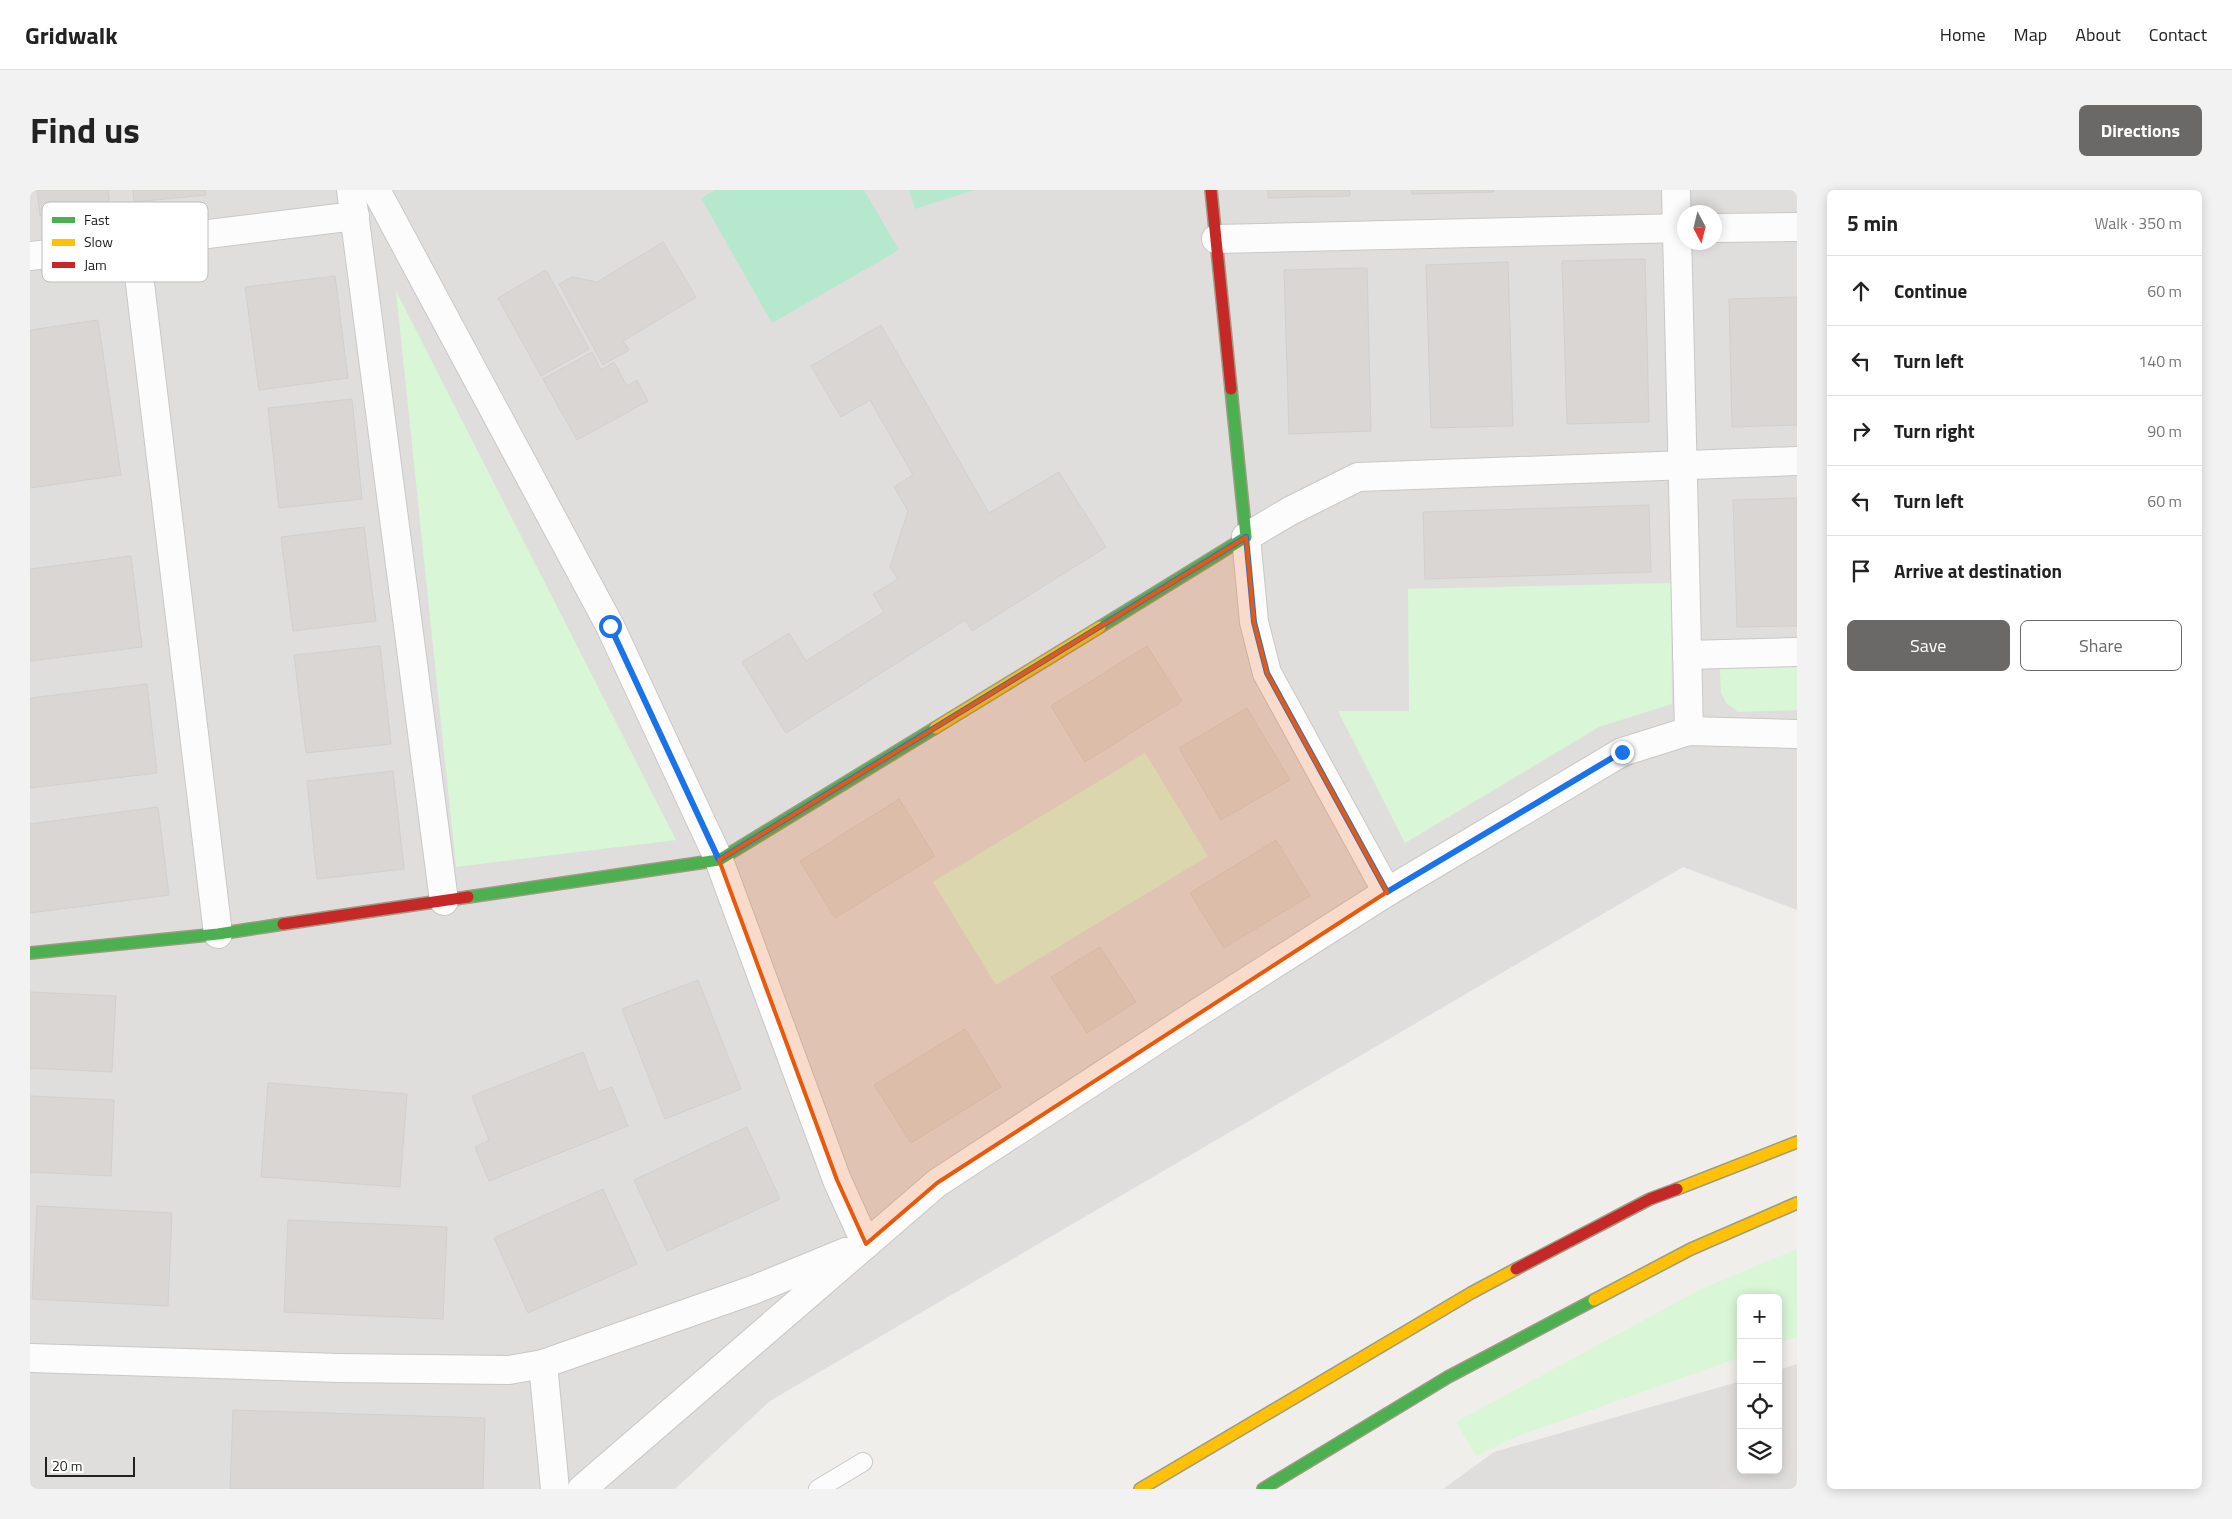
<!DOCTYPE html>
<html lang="en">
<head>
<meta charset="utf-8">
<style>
  body { margin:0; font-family:"Titillium Web",sans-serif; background:#f2f2f2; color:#222 }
  .controls { position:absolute; right:15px; bottom:15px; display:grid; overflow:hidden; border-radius:8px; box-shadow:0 2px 12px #0003 }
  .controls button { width:45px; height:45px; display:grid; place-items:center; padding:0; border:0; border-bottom:1px solid #e0e0e0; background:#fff; color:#222; font:25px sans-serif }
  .compass { position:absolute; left:1647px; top:15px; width:45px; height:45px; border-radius:50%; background:#fff; box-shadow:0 2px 12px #0003; rotate:173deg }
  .scale { position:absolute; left:15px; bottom:12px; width:90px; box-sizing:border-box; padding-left:5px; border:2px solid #222; border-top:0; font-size:14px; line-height:18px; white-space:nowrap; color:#222; -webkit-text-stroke:4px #fff; paint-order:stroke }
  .stop { position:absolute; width:15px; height:15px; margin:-11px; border:4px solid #1a73e8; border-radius:50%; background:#fff }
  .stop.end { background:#1a73e8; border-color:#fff; box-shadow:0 1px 5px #0008 }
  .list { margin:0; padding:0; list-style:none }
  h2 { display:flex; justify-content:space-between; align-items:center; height:65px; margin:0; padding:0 20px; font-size:21px }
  h2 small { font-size:16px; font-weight:400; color:#767676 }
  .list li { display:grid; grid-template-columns:32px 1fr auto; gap:15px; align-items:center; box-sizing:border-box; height:70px; padding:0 20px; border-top:1px solid #e0e0e0 }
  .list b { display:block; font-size:19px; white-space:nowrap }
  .list em { font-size:16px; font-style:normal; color:#767676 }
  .actions { display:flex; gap:10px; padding:15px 20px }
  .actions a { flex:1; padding:11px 0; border:1px solid #6a6968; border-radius:8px; text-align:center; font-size:18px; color:#6a6968 }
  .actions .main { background:#6a6968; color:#fff }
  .icon { flex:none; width:28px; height:28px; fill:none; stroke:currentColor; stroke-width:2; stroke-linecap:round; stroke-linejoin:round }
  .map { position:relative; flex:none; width:1767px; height:1299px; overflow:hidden; border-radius:8px }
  header { display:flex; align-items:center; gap:30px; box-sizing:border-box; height:70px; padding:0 25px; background:#fff; border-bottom:1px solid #e0e0e0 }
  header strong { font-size:24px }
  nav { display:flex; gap:28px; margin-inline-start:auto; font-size:18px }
  .intro { display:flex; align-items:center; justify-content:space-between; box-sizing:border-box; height:120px; padding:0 30px }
  h1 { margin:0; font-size:35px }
  .button { padding:12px 22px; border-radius:8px; background:#6a6968; color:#fff; font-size:18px; font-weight:700 }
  main { display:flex; gap:30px; padding:0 30px }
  aside { flex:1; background:#fff; border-radius:8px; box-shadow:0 2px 12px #0003 }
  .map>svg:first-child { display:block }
</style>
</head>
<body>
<header>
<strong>Gridwalk</strong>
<nav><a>Home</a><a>Map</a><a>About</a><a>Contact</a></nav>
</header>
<div class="intro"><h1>Find us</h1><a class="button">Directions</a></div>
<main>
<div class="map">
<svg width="1767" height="1299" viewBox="0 0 1767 1299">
  <rect width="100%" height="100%" fill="#f0eeeb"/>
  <g fill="#dfdedc" fill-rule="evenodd">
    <path d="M0 0H1767V720L1653 677 740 1211 645 1299H0ZM1654 22H1684V52H1654Z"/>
    <path d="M1767 1174V1299H1413L1464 1262 1711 1191V1280H1748V1180Z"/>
  </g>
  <g fill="#d9f6d6">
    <path d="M366 101 646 650 426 677Z"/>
    <path d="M1641 393 1642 514 1569 537 1375 653 1308 521H1379L1378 399Z"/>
    <path d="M1689 467H1767V520L1708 522 1696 513 1691 502Z"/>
    <path d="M1115 563 1178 666 966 795 903 692Z"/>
    <path d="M1767 1059V1147L1748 1153V1108H1711V1167L1488 1246 1446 1266 1426 1232 1671 1099Z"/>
  </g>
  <g fill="#b5e8cd">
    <path d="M685 0H834L869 60 742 133 671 8Z"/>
    <path d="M879 0H944L885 19Z"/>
  </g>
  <g fill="#d9d6d3" stroke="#d3cfcc">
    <path d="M7 0H78L80 18 10 26Z"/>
    <path d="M103 0H175L176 5 104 12Z"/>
    <path d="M1238 0H1320V6L1238 8Z"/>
    <path d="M1382 0H1464V2L1382 4Z"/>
    <path d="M633 52 666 107 593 151 599 160 573 175 529 94 542 87 567 92Z"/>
    <path d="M1615 69 1619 232 1537 234 1532 71Z"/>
    <path d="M1478 72 1483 236 1401 238 1396 75Z"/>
    <path d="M1337 78 1341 241 1259 244 1254 80Z"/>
    <path d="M516 80 559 159 511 186 468 108Z"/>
    <path d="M305 86 318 188 229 200 215 97Z"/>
    <path d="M1767 107V235L1702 237 1699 109Z"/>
    <path d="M68 130 91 285 0 298V140Z"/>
    <path d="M851 135 959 323 1029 282 1076 357 942 441 935 430 756 543 712 472 759 443 776 471 854 422 843 404 868 389 860 377 878 321 864 297 883 285 840 210 811 227 781 176Z"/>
    <path d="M562 162 571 180 584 172 597 196 607 190 618 211 547 250 513 189Z"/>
    <path d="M322 209 332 309 249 318 238 218Z"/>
    <path d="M1767 308V436L1707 437 1703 310Z"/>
    <path d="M1619 315 1621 382 1395 389 1393 322Z"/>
    <path d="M334 337 346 431 263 441 251 347Z"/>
    <path d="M101 366 112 457 0 471V379Z"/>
    <path d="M350 456 361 554 276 563 264 465Z"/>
    <path d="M1117 456 1152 511 1055 572 1021 516Z"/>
    <path d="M117 494 127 583 0 598V508Z"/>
    <path d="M1217 518 1260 590 1191 630 1149 558Z"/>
    <path d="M363 581 374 679 287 689 277 591Z"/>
    <path d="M869 609 905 666 805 728 770 671Z"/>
    <path d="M128 617 139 705 0 723V634Z"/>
    <path d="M1246 650 1280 706 1194 758 1160 703Z"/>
    <path d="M1070 757 1106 812 1057 843 1021 787Z"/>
    <path d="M668 790 711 899 635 929 592 819Z"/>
    <path d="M0 802 86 806 82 882 0 878Z"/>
    <path d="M935 839 971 897 881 953 844 895Z"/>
    <path d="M553 862 568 902 582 897 598 936 459 991 445 957 459 950 442 906Z"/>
    <path d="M238 893 377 904 370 997 231 987Z"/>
    <path d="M0 906 84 910 81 986 0 982Z"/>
    <path d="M717 937 750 1009 637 1061 604 990Z"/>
    <path d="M573 999 607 1074 498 1123 464 1048Z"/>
    <path d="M7 1016 142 1023 138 1116 2 1109Z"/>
    <path d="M258 1030 417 1037 413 1129 254 1122Z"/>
    <path d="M203 1220 455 1228 453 1299H200Z"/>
  </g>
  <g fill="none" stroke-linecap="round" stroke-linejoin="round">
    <g stroke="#c9c8c7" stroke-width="20">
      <path id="lane" d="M788 1299 833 1272"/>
    </g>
    <g stroke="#c9c8c7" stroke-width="30">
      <g id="street">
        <path d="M321 0 414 711"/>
        <path d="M346 0 580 436 689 670 807 990 836 1054"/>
        <path d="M1646 0 1659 541"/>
        <path d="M1684 38 1767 37"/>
        <path d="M1186 49 1654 38"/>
        <path d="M105 52 188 744"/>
        <path d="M0 66 325 26"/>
        <path d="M1657 465 1767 462"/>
        <path d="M1357 702 1237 483 1224 432 1216 347 1260 321 1328 287 1767 271"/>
        <path d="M0 1168 309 1178 479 1180 513 1174 723 1100 816 1062"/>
        <path d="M513 1174 525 1299"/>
        <path d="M552 1299 907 993 1166 824 1357 702 1592 562 1659 541 1767 544"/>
      </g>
    </g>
    <g stroke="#9c9c81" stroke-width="14">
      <g id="fast">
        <path d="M1070 437 1216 347 1201 199"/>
        <path d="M438 707 689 670 905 538"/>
        <path d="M0 763 188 744 253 734"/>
        <path d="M1233 1299 1418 1187 1564 1110"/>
      </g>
    </g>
    <g stroke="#9c9c81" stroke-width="14">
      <g id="slow">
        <path d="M905 538 1070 437"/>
        <path d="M1647 999 1767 952"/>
        <path d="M1564 1110 1661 1059 1767 1013"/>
        <path d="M1110 1299 1441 1103 1486 1079"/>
      </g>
    </g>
    <g stroke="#9c9c81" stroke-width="14">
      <g id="jam">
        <path d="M1181 0 1201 199"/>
        <path d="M253 734 438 707"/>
        <path d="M1486 1079 1620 1009 1647 999"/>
      </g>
    </g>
    <g stroke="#eddbdb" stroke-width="3" stroke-dasharray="2.5 2.5" stroke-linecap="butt">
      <path d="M1748 1266 1767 1256"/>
      <path d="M1692 1299 1724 1280"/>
    </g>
    <use href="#lane" stroke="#fdfcfc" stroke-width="18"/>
    <use href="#street" stroke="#fdfcfc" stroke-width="28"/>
    <use href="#fast" stroke="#4caf50" stroke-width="11"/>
    <use href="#slow" stroke="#ffc107" stroke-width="11"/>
    <use href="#jam" stroke="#c62828" stroke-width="11"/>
  </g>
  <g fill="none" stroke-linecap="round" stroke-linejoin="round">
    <path stroke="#1a73e8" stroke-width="6" d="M580 436 689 670 1216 347 1224 432 1237 483 1357 702 1592 562"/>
  </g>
  <path fill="#e8590c" fill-opacity="0.2" stroke="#e8590c" stroke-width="4" stroke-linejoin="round" d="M1216 347 1224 432 1237 483 1357 702 907 993 836 1054 807 990 689 670Z"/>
  <rect x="12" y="12" width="166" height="80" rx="8" fill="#fff" stroke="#bdbdbd" stroke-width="1"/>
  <rect x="22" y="27" width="23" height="6" fill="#4caf50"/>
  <rect x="22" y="49" width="23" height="7" fill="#ffc107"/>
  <rect x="22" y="72" width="23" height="6" fill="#c62828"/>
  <g font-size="14" fill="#222">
    <text x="54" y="35">Fast</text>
    <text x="54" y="57">Slow</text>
    <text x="54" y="80">Jam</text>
  </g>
</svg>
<div class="controls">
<button>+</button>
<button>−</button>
<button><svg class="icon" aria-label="locate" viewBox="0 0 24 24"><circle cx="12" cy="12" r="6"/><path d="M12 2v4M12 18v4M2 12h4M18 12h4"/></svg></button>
<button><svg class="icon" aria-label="layers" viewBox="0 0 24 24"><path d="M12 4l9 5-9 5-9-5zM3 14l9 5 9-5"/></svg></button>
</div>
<svg class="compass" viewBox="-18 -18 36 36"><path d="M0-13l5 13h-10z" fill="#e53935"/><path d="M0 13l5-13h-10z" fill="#767676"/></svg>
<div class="scale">20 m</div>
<div class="stop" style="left:580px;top:436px"></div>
<div class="stop end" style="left:1592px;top:562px"></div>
</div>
<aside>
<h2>5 min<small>Walk · 350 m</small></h2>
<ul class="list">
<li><svg class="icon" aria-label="ahead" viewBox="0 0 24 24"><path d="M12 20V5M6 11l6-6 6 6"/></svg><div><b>Continue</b></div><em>60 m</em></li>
<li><svg class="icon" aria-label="left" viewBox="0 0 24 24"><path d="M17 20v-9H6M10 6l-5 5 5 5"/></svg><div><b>Turn left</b></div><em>140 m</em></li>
<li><svg class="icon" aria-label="right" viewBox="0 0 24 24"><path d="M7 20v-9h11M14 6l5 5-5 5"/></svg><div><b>Turn right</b></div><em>90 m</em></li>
<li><svg class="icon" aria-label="left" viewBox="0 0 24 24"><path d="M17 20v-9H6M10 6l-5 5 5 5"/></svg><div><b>Turn left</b></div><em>60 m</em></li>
<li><svg class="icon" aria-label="arrive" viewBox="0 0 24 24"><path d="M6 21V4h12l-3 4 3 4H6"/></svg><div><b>Arrive at destination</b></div></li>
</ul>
<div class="actions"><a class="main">Save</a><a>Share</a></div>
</aside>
</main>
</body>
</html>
